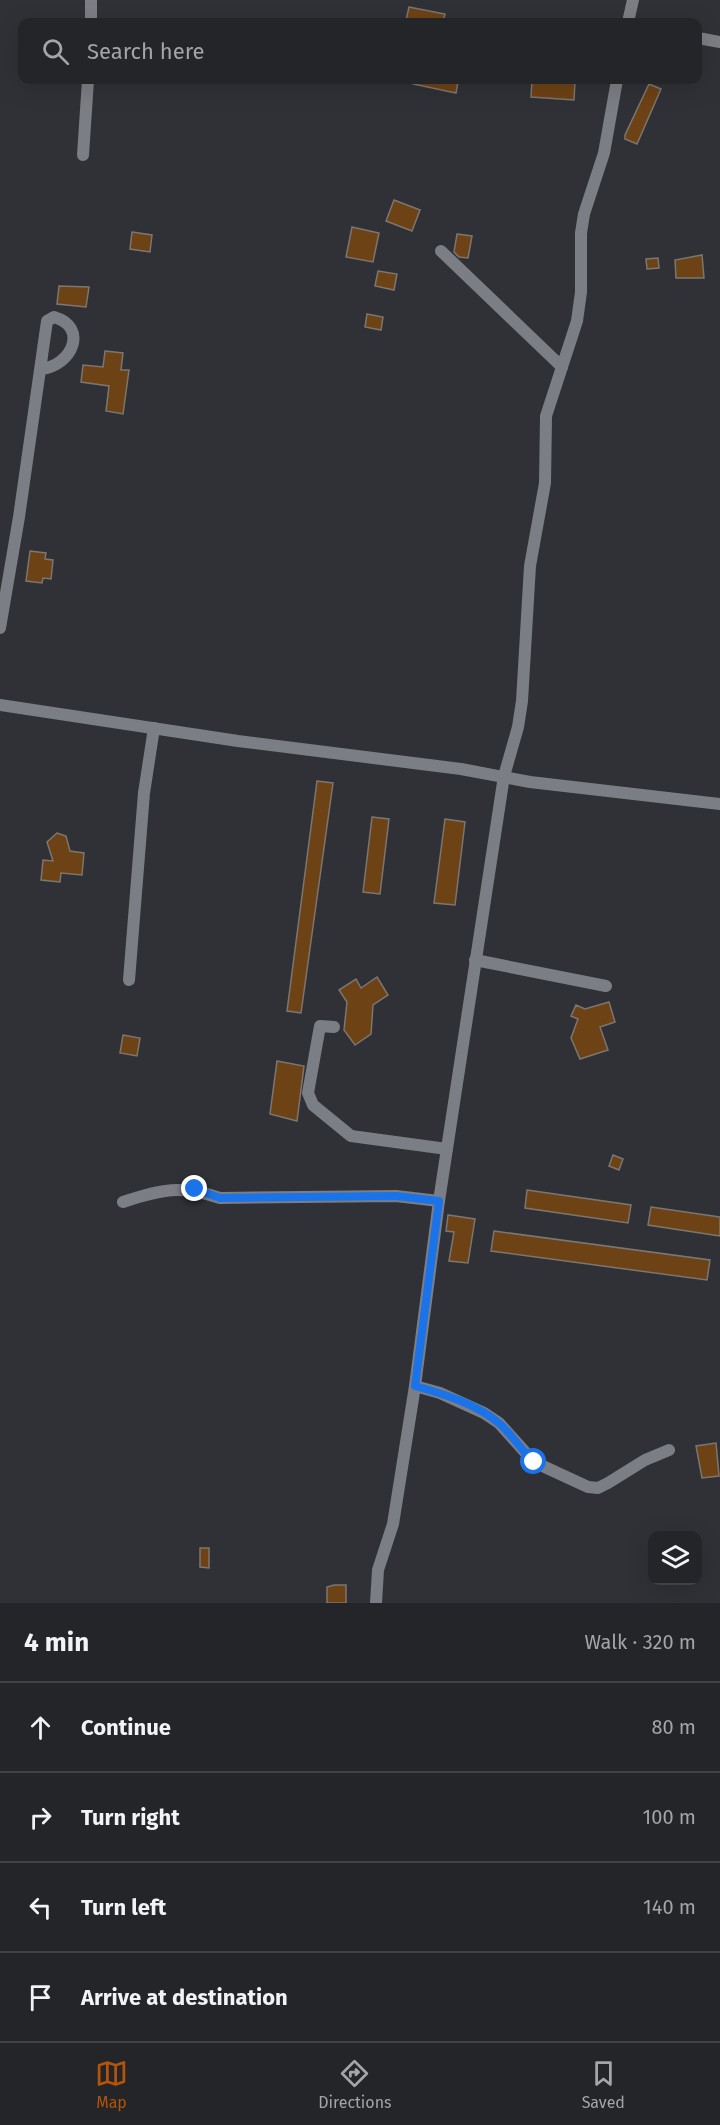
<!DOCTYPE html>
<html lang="en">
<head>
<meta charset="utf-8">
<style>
  body { margin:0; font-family:"Fira Sans",sans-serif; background:#2b2d30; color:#f1f3f6 }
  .controls { position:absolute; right:18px; bottom:18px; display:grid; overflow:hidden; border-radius:12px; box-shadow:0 6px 24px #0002 }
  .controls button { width:54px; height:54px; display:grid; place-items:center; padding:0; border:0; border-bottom:2px solid #404245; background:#232528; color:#f1f3f6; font:30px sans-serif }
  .stop { position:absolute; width:18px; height:18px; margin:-14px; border:4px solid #1a73e8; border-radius:50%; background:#fff }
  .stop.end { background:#1a73e8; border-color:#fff; box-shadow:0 2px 6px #0008 }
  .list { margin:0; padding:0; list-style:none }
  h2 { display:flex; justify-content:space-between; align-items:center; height:78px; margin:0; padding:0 24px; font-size:26px }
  h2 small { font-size:20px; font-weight:400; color:#a3a5a8 }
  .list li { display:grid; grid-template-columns:39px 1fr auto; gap:18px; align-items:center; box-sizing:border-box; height:90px; padding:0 24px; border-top:2px solid #404245 }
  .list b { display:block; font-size:22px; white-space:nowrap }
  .list em { font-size:20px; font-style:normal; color:#a3a5a8 }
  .icon { flex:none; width:33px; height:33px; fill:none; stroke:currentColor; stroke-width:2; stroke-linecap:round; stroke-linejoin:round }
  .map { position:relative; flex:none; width:720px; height:1603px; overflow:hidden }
  .search { position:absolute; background:#232528; box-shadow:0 6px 24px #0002; left:18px; right:18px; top:18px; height:66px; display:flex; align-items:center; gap:15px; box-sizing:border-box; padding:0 21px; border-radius:12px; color:#a3a5a8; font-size:22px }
  .sheet { height:438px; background:#232528 }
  nav { display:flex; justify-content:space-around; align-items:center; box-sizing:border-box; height:84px; border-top:2px solid #404245; background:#232528; font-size:16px; color:#a3a5a8 }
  nav a { display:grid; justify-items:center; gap:3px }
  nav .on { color:#b45309 }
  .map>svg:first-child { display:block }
</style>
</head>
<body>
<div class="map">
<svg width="720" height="1603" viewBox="0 0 720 1603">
  <rect width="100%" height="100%" fill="#2f3136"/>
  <g fill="#6d4215" stroke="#7c7671" stroke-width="1.5">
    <path d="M409 7 445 14 443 22 406 20Z"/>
    <path d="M414 80H445L458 82 456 93 413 84Z"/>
    <path d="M532 80 575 81 574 100 531 97Z"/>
    <path d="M649 84 661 89 637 144 625 139V135Z"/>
    <path d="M394 200 420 210 412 231 386 221Z"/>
    <path d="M352 227 379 233 373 262 346 257Z"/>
    <path d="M132 232 152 235 150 252 130 249Z"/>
    <path d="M457 234 472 236 468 258 459 257 454 252Z"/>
    <path d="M702 255 704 278H676L675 260Z"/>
    <path d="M658 258 659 268 647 269 646 259Z"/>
    <path d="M378 271 397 274 394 290 375 286Z"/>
    <path d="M59 286 89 287 86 307 57 304Z"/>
    <path d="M367 314 383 317 381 330 365 327Z"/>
    <path d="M105 351 123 353 121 370H129L123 414 106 411 109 386 81 382 83 365 103 367Z"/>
    <path d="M30 551 46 553 45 559 53 560 51 579 43 578 42 583 26 581Z"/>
    <path d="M317 781 333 783 301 1013 287 1011Z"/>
    <path d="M372 817 389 819 380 894 363 892Z"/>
    <path d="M445 819 465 822 455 905 434 903Z"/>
    <path d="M57 833 66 836 70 851 84 853 82 875 61 873 60 882 41 880 43 860 53 861 47 842Z"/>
    <path d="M377 977 388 995 373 1005 371 1034 355 1045 344 1030 347 1002 339 990 356 979 361 988Z"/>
    <path d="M609 1002 615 1022 600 1027 608 1050 580 1059 571 1038 578 1019 571 1016 576 1005 585 1009Z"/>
    <path d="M123 1035 140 1038 137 1056 120 1053Z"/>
    <path d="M277 1061 304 1066 297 1121 270 1114Z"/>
    <path d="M613 1155 623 1159 619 1170 609 1166Z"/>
    <path d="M527 1190 631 1205 628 1223 525 1208Z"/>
    <path d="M651 1207 720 1217V1236L648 1225Z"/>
    <path d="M448 1215 475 1219 468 1263 449 1261 454 1232 446 1231Z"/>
    <path d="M494 1231 710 1260 707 1280 491 1251Z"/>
    <path d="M716 1443 719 1476 702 1478 696 1446Z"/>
    <path d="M200 1548H209V1568L200 1567Z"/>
    <path d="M334 1585H346V1603H327V1587Z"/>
  </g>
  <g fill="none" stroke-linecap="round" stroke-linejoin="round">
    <g stroke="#7c7e85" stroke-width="12">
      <path d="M91 22V0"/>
      <path d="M628 22 633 0"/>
      <path d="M698 38 720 42"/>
      <path d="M83 155 88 80"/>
      <path d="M441 251 562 367"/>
      <path d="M0 628 19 517 47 321 54 317C89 327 72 366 41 369"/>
      <path d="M0 705 238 741 461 769 530 782 720 804"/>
      <path d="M475 960 606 986"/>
      <path d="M129 980 144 793 154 728"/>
      <path d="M334 1027 320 1026 308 1093 313 1105 351 1136 447 1149"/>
      <path d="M123 1202C162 1189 181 1185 220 1198L396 1196 439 1201"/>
      <path d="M415 1386 440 1393 484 1413 499 1423 534 1462 588 1487 598 1488 608 1483 645 1460 669 1450"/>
      <path d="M376 1603 378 1570 393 1524 415 1386 439 1201 504 776 518 727 522 701 530 566 545 483 546 416 577 321 581 292V233L584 214 604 153 617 80"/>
    </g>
  </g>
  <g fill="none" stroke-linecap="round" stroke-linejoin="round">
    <path stroke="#1a73e8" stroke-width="8" d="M195 1189 220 1198 396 1196 439 1201 415 1386C444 1394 477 1404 500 1424 513 1436 522 1451 534 1462"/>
  </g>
</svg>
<div class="controls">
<button><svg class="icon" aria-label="layers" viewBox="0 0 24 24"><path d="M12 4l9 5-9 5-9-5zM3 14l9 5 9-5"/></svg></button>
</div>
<div class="stop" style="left:534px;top:1462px"></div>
<div class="stop end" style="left:195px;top:1189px"></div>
<div class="search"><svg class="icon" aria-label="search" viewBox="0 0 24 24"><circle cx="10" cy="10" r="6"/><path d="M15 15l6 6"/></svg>Search here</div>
</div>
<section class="sheet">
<h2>4 min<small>Walk · 320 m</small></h2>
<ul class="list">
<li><svg class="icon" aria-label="ahead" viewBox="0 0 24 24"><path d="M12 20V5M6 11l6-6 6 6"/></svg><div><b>Continue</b></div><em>80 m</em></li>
<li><svg class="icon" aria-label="right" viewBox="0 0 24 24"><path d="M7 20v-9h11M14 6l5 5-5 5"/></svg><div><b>Turn right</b></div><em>100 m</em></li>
<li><svg class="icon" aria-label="left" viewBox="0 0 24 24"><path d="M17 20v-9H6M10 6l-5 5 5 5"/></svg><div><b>Turn left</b></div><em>140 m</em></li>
<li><svg class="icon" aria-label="arrive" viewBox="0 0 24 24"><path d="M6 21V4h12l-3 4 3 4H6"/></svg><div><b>Arrive at destination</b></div></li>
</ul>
</section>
<nav>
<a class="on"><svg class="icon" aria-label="map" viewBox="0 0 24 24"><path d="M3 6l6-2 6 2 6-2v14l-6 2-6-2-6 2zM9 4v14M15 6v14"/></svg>Map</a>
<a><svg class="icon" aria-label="directions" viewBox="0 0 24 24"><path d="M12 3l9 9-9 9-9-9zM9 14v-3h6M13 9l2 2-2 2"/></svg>Directions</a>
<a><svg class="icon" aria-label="saved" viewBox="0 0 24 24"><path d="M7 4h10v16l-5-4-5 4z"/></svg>Saved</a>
</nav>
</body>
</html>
